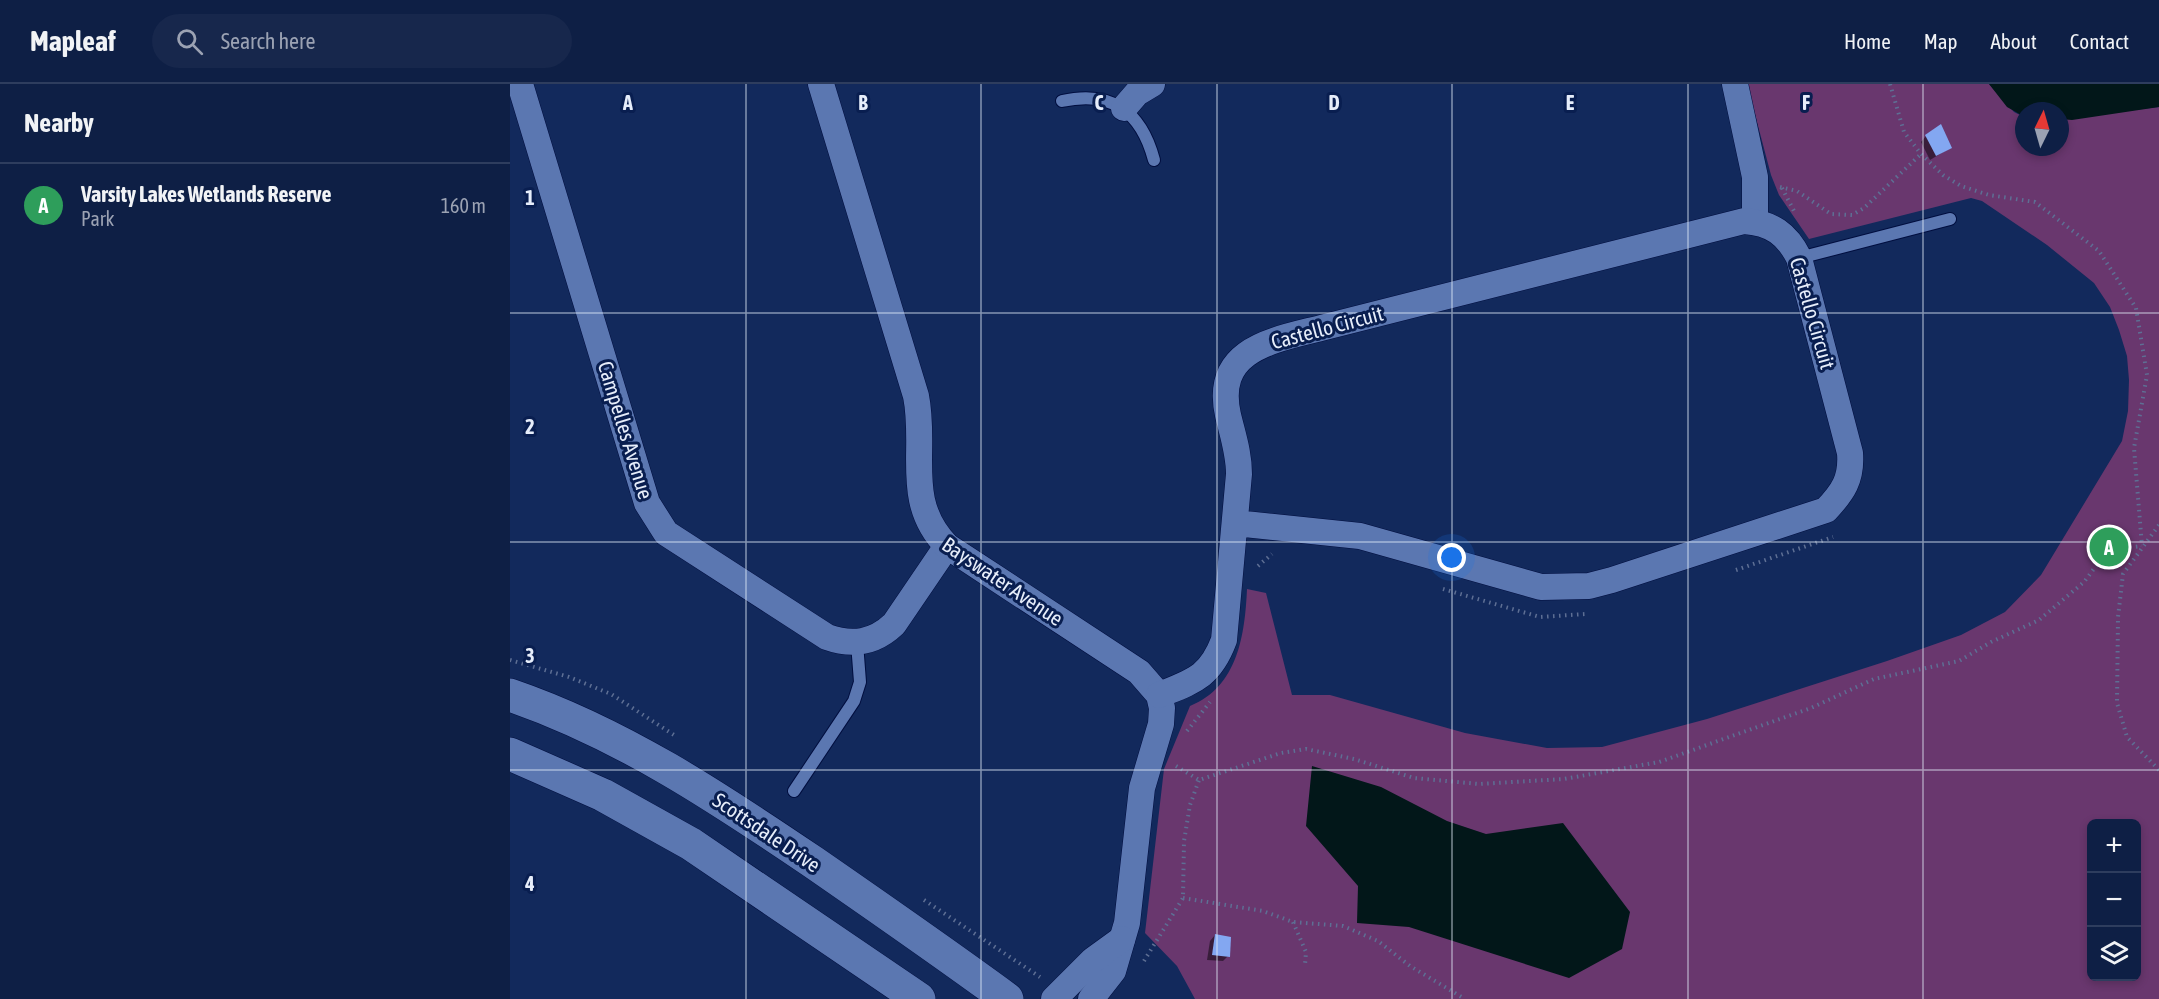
<!DOCTYPE html>
<html lang="en">
<head>
<meta charset="utf-8">
<style>
  body { margin:0; font-family:"Asap Condensed",sans-serif; background:#17274c; color:#f1f3f6 }
  .controls { position:absolute; right:18px; bottom:18px; display:grid; overflow:hidden; border-radius:9px; box-shadow:0 3px 9px #0003 }
  .controls button { width:54px; height:54px; display:grid; place-items:center; padding:0; border:0; border-bottom:2px solid #2e3d5e; background:#0e1f45; color:#f1f3f6; font:30px sans-serif }
  .compass { position:absolute; left:1505px; top:18px; width:54px; height:54px; border-radius:50%; background:#0e1f45; box-shadow:0 3px 9px #0003; rotate:5deg }
  .you { position:absolute; left:942px; top:474px; width:21px; height:21px; margin:-15px; border:4px solid #fff; border-radius:50%; background:#1a73e8; box-shadow:0 0 0 9px #1a73e833 }
  .badge { display:grid; place-items:center; width:39px; height:39px; border-radius:50%; background:#d93025; color:#fff; font-size:20px; font-weight:700 }
  .pin { position:absolute; translate:-50% -50%; border:3px solid #fff; box-shadow:0 2px 6px #0006 }
  .list { margin:0; padding:0; list-style:none }
  h2 { display:flex; justify-content:space-between; align-items:center; height:78px; margin:0; padding:0 24px; font-size:26px }
  h2 small { font-size:20px; font-weight:400; color:#9ba2b3 }
  .list li { display:grid; grid-template-columns:39px 1fr auto; gap:18px; align-items:center; box-sizing:border-box; height:84px; padding:0 24px; border-top:2px solid #2e3d5e }
  .list b { display:block; font-size:22px; white-space:nowrap }
  .list p { margin:0; font-size:20px; white-space:nowrap; color:#9ba2b3 }
  .list em { font-size:20px; font-style:normal; color:#9ba2b3 }
  .icon { flex:none; width:33px; height:33px; fill:none; stroke:currentColor; stroke-width:2; stroke-linecap:round; stroke-linejoin:round }
  .map { position:relative; flex:none; width:1649px; height:915px; overflow:hidden }
  header { display:flex; align-items:center; gap:36px; box-sizing:border-box; height:84px; padding:0 30px; background:#0e1f45; border-bottom:2px solid #2e3d5e }
  header strong { font-size:28px }
  nav { display:flex; gap:33px; margin-inline-start:auto; font-size:21px }
  .search { width:420px; height:54px; background:#17274c; display:flex; align-items:center; gap:15px; box-sizing:border-box; padding:0 21px; border-radius:33px; color:#9ba2b3; font-size:22px }
  main { display:flex }
  aside { flex:1; background:#0e1f45 }
  .map>svg:first-child { display:block }
</style>
</head>
<body>
<header>
<strong>Mapleaf</strong>
<div class="search"><svg class="icon" aria-label="search" viewBox="0 0 24 24"><circle cx="10" cy="10" r="6"/><path d="M15 15l6 6"/></svg>Search here</div>
<nav><a>Home</a><a>Map</a><a>About</a><a>Contact</a></nav>
</header>
<main>
<aside>
<h2>Nearby<small></small></h2>
<ul class="list">
<li><span class="badge" style="background:#2e9e5b">A</span><div><b>Varsity Lakes Wetlands Reserve</b><p>Park</p></div><em>160 m</em></li>
</ul>
</aside>
<div class="map">
<svg width="1649" height="915" viewBox="0 0 1649 915">
  <rect width="100%" height="100%" fill="#12295c"/>
  <path fill="#69376e" fill-rule="evenodd" d="M1237 0H1479L1504 28 1514 33V63H1550V35L1649 23V915H685L667 882 635 849 654 685 680 622C728 603 735 550 737 505L756 509 782 611H820L955 649 1037 664 1092 663 1197 635 1377 577 1451 551 1495 528 1531 491 1612 357 1618 327 1619 296 1617 272 1609 246 1600 223 1584 199 1537 161 1472 117 1461 114 1299 155 1269 111 1261 91ZM1582 740H1626V892H1582Z"/>
  <g fill="#021719">
    <path d="M1479 0H1649V23L1562 36 1550 35V27H1514L1513 32 1497 23Z"/>
    <path d="M802 682 871 703 937 737 976 750 1053 739 1120 828 1112 865 1059 894 899 843 847 839 848 802 796 742Z"/>
  </g>
  <g fill="#0007">
    <path d="M1416 52 1440 64 1420 76 1411 58Z"/>
    <path d="M705 851 718 872 713 877 697 876 700 857Z"/>
  </g>
  <g fill="#83a7f1">
    <path d="M1431 40 1442 64 1426 72 1415 51Z"/>
    <path d="M705 850 721 853 720 873 702 871Z"/>
  </g>
  <g fill="none" stroke-linecap="round" stroke-linejoin="round">
    <g stroke="#010e3f" stroke-width="14">
      <g id="lane">
        <path d="M552 17C601 6 631 27 644 76"/>
        <path d="M1289 174 1440 135"/>
        <path d="M284 707 344 617 350 598 347 559"/>
      </g>
    </g>
    <g stroke="#010e3f" stroke-width="27">
      <g id="street">
        <path d="M10 0 137 419 156 449 317 553C342 562 364 559 384 540L437 462"/>
        <path d="M311 0 406 312C417 367 393 417 437 462L629 588 649 611 652 624 651 640 632 704 617 839 603 887 581 915"/>
        <path d="M1225 0 1245 93V138"/>
        <path d="M614 24 627 9 642 0"/>
        <path d="M649 611C684 597 700 593 714 556L729 390C729 369 723 352 718 331 703 263 766 256 815 243L1234 137C1262 139 1277 150 1289 174L1340 369C1342 395 1333 408 1316 426L1102 496 1079 502 1031 503 850 452 725 439"/>
        <path d="M544 915 583 876 612 855"/>
      </g>
    </g>
    <g stroke="#010e3f" stroke-width="34">
      <g id="secondary">
        <path d="M0 611C111 649 207 713 303 778 368 823 433 868 497 915"/>
        <path d="M0 670 93 711 181 760 409 915"/>
      </g>
    </g>
    <g stroke="#5e6f94" stroke-width="4" stroke-dasharray="1.5 4.5" stroke-linecap="butt">
      <path d="M1380 0 1394 48 1411 70 1433 91 1451 102 1479 111 1525 118 1589 167 1626 224 1637 291 1624 364 1632 462"/>
      <path d="M1270 103 1287 107 1321 130 1342 131 1354 124 1411 70"/>
      <path d="M1272 104 1284 127"/>
      <path d="M1649 441 1613 490 1608 533 1607 619 1617 653 1649 686"/>
      <path d="M748 482 762 470"/>
      <path d="M1226 486 1323 453"/>
      <path d="M933 505 1030 533 1075 530"/>
      <path d="M0 576 59 593 101 610 164 651"/>
      <path d="M677 647 700 618"/>
      <path d="M666 682 689 696 771 669 796 665 844 675 904 694 969 700 1054 695 1149 678 1301 624 1364 595 1449 577 1481 558 1529 536 1574 498 1598 466 1632 462"/>
      <path d="M673 814 753 827 783 838 833 842 868 857 900 882 955 915"/>
      <path d="M414 816 530 893"/>
      <path d="M783 838 796 868 795 881"/>
      <path d="M634 877 673 814 674 757 680 721 689 696"/>
    </g>
    <use href="#lane" stroke="#5b77b1" stroke-width="12"/>
    <use href="#street" stroke="#5b77b1" stroke-width="26"/>
    <use href="#secondary" stroke="#5b77b1" stroke-width="33"/>
  </g>
  <path fill="none" stroke="#e6edfa" stroke-width="1.5" stroke-opacity="0.55" d="M236 0V915M471 0V915M707 0V915M942 0V915M1178 0V915M1413 0V915M0 229H1649M0 458H1649M0 686H1649"/>
  <g text-anchor="middle" dominant-baseline="central" stroke-width="6" stroke-linejoin="round" paint-order="stroke">
    <g font-size="21" fill="#e6edfa" stroke="#091e50">
      <text transform="translate(1303 229) rotate(74)">Castello Circuit</text>
      <text transform="translate(817 243) rotate(-15)">Castello Circuit</text>
      <text transform="translate(116 346) rotate(73)">Campelles Avenue</text>
      <text transform="translate(493 497) rotate(34)">Bayswater Avenue</text>
      <text transform="translate(257 748) rotate(34)">Scottsdale Drive</text>
    </g>
  </g>
  <g font-size="20" text-anchor="middle" font-weight="bold" fill="#e6edfa" stroke="#091e50" stroke-width="6" stroke-linejoin="round" paint-order="stroke">
    <text x="118" y="26">A</text>
    <text x="353" y="26">B</text>
    <text x="589" y="26">C</text>
    <text x="824" y="26">D</text>
    <text x="1060" y="26">E</text>
    <text x="1296" y="26">F</text>
    <text x="20" y="121">1</text>
    <text x="20" y="350">2</text>
    <text x="20" y="579">3</text>
    <text x="20" y="807">4</text>
  </g>
</svg>
<div class="controls">
<button>+</button>
<button>−</button>
<button><svg class="icon" aria-label="layers" viewBox="0 0 24 24"><path d="M12 4l9 5-9 5-9-5zM3 14l9 5 9-5"/></svg></button>
</div>
<svg class="compass" viewBox="-18 -18 36 36"><path d="M0-13l5 13h-10z" fill="#e53935"/><path d="M0 13l5-13h-10z" fill="#9ba2b3"/></svg>
<div class="you"></div>
<div class="pin badge" style="left:1599px;top:463px;background:#2e9e5b">A</div>
</div>
</main>
</body>
</html>
